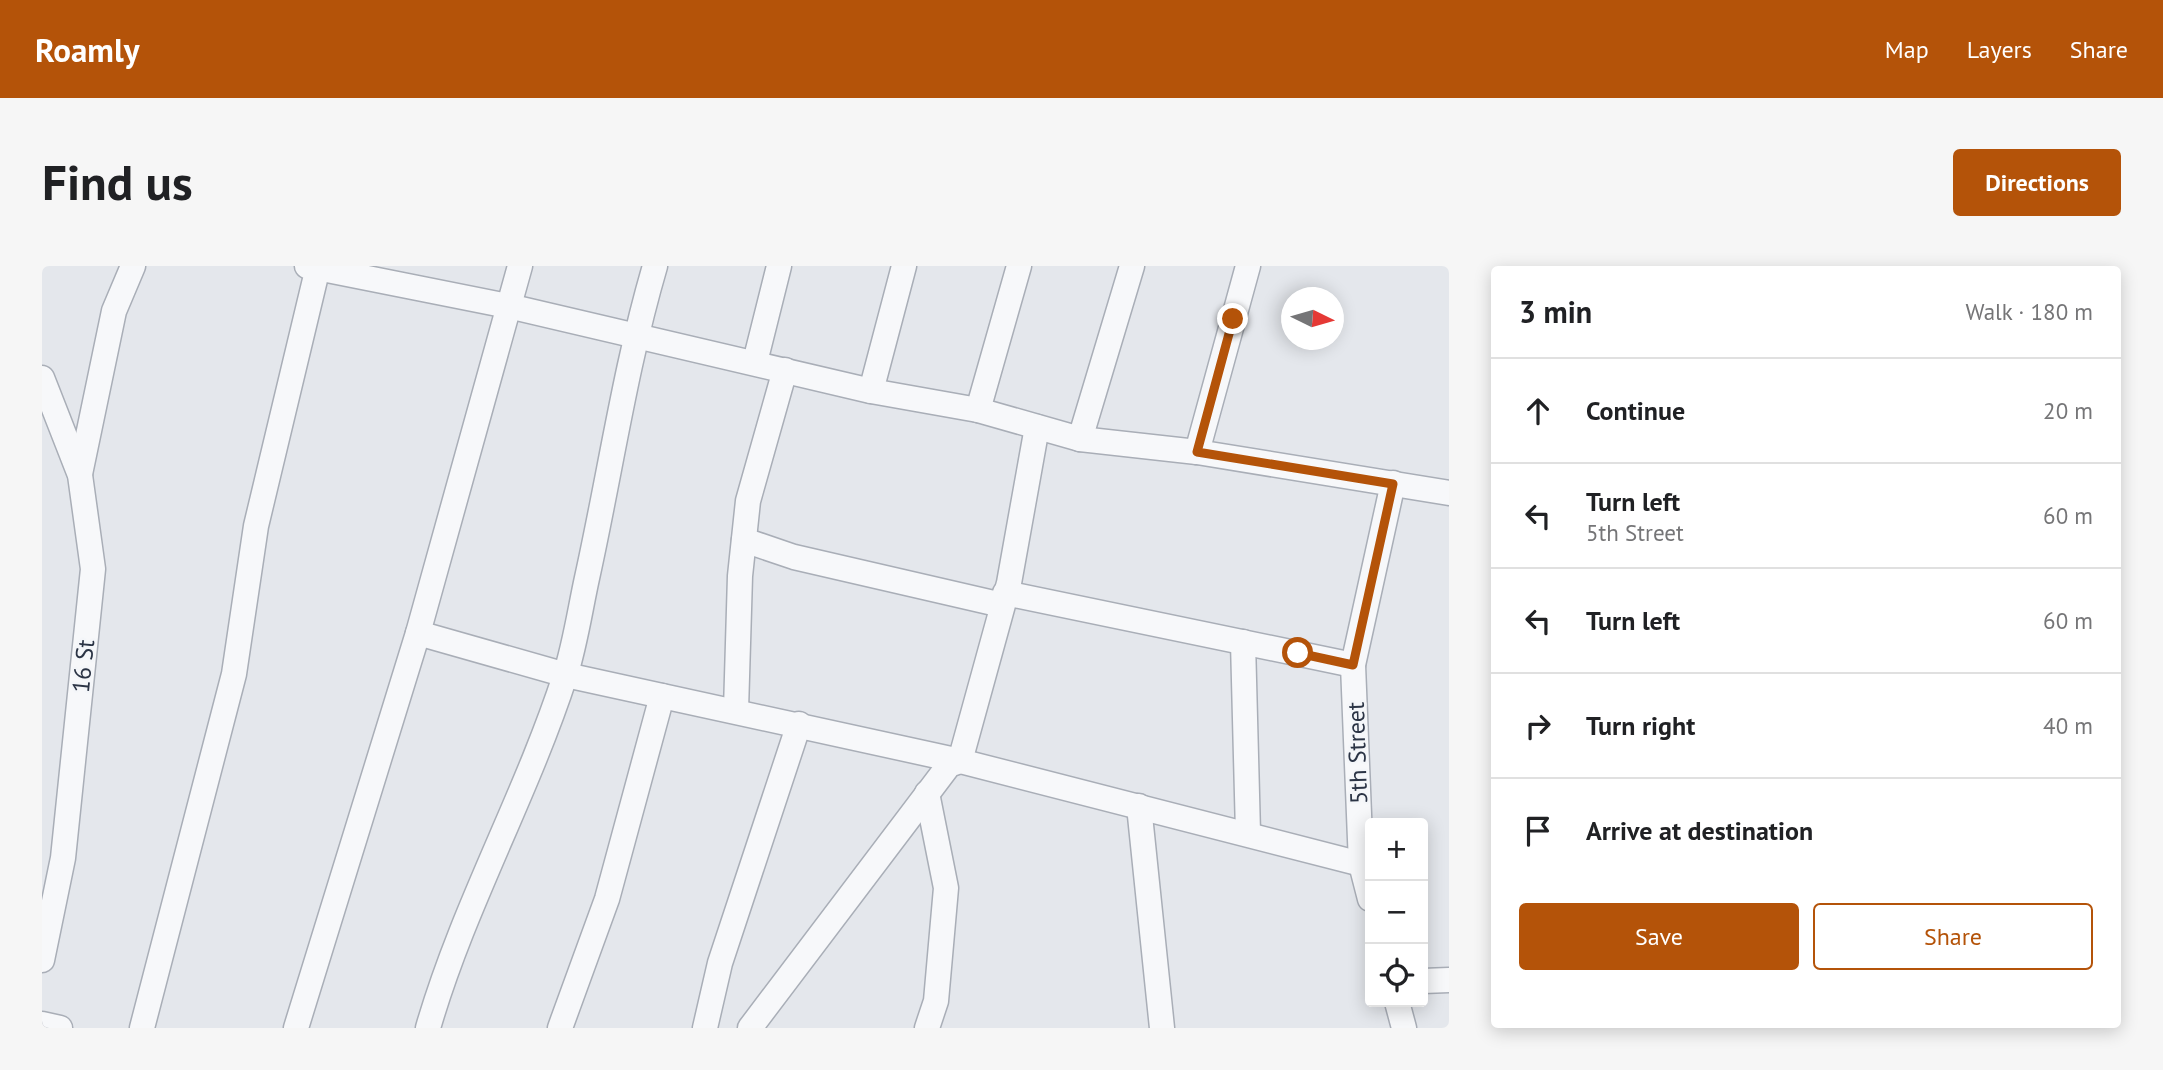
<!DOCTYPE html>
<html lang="en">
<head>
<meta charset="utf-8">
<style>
  body { margin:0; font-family:"PT Sans",sans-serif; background:#f6f6f6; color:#202124 }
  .controls { position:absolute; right:21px; bottom:21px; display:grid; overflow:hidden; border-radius:7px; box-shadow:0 4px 18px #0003 }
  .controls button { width:63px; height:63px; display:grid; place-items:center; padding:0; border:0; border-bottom:2px solid #e0e0e0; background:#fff; color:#202124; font:35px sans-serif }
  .compass { position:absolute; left:1239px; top:21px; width:63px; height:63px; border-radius:50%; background:#fff; box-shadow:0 4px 18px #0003; rotate:95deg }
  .stop { position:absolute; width:21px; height:21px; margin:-16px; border:5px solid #b45309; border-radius:50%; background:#fff }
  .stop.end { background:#b45309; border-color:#fff; box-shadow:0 2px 7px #0008 }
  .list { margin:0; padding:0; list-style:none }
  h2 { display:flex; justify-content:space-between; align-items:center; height:91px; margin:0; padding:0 28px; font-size:30px }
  h2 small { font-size:23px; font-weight:400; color:#757577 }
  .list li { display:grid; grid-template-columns:46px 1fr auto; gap:21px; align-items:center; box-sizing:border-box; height:105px; padding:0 28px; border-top:2px solid #e0e0e0 }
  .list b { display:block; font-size:26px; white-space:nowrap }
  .list p { margin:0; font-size:23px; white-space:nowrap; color:#757577 }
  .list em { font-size:23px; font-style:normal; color:#757577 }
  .actions { display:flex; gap:14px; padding:21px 28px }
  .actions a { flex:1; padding:16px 0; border:2px solid #b45309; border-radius:7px; text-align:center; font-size:24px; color:#b45309 }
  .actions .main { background:#b45309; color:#fff }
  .icon { flex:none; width:38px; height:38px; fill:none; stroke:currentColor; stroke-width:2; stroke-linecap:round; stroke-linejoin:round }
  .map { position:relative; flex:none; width:1407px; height:762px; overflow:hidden; border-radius:7px }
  header { display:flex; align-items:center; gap:42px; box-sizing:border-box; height:98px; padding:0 35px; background:#b45309; color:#fff }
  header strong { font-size:33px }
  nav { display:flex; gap:38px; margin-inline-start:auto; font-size:24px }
  .intro { display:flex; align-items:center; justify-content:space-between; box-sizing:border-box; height:168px; padding:0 42px }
  h1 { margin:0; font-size:49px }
  .button { padding:18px 32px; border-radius:7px; background:#b45309; color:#fff; font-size:24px; font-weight:700 }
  main { display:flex; gap:42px; padding:0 42px }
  aside { flex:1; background:#fff; border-radius:7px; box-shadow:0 4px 18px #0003 }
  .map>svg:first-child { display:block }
</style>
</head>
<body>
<header>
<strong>Roamly</strong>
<nav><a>Map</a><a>Layers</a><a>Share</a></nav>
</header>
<div class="intro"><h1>Find us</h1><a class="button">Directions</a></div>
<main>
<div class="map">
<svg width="1407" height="762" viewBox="0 0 1407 762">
  <rect width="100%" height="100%" fill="#e4e7ec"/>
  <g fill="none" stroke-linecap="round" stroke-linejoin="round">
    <g stroke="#a9aeb7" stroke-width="27">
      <g id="minor">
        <path d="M265 0 466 40 829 125 936 144 1038 173 1155 186 1407 227"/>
        <path d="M713 96 737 0"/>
        <path d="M0 112 38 209 51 303 21 592 0 694"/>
        <path d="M829 125 862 0"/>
        <path d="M936 144 977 0"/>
        <path d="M1038 173 1090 0"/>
        <path d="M1155 186 1206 0"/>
        <path d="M38 208 72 45 91 0"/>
        <path d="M702 274 752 291 960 339"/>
        <path d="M963 327 1311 399"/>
        <path d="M376 367 524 409 918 495 1319 598"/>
        <path d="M1201 376 1206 567"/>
        <path d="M694 444 698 310 706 235 743 104"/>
        <path d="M885 527 904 622 894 735 885 762"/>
        <path d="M1097 540 1120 762"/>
        <path d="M1328 633 1319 598 1311 399 1351 217"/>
        <path d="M1381 715 1407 714"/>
        <path d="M1355 736 1362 762"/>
        <path d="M0 758 18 762"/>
        <path d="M100 762 192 408 214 260 276 1"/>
        <path d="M254 762 376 367 478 0"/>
        <path d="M386 762C421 641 484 530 523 410 533 379 538 344 545 312 568 208 583 102 613 0"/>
        <path d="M518 762 565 633 620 430"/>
        <path d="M663 762 678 697 757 458"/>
        <path d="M708 762 907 499 918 495 967 317 995 161"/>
      </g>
    </g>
    <use href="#minor" stroke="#f7f8fa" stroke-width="24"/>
  </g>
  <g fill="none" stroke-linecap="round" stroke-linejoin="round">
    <path stroke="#b45309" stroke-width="9" d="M1191 53 1155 186 1351 218 1311 399 1256 387"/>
  </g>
  <g text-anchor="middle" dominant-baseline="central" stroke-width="5" stroke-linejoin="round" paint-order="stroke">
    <g font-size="24" fill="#2b3445" stroke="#f4f6f9">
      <text transform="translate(41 400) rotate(-84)">16 St</text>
      <text transform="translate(1315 487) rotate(-92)">5th Street</text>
    </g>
  </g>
</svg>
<div class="controls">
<button>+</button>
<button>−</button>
<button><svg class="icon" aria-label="locate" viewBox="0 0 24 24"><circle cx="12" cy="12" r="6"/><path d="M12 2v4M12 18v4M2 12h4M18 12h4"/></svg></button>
</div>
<svg class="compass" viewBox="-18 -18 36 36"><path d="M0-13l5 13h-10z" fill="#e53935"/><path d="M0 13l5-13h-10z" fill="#757577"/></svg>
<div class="stop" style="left:1256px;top:387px"></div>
<div class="stop end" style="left:1191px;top:53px"></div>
</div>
<aside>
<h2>3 min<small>Walk · 180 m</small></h2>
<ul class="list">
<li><svg class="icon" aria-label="ahead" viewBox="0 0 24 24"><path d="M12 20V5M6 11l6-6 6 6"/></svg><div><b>Continue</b></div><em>20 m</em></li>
<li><svg class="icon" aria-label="left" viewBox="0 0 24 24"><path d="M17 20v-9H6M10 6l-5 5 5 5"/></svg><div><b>Turn left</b><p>5th Street</p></div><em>60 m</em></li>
<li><svg class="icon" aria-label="left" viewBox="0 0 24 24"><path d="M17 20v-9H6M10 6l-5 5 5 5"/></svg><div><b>Turn left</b></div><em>60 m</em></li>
<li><svg class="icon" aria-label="right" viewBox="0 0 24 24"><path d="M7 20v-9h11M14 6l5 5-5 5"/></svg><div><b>Turn right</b></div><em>40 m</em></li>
<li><svg class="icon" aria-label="arrive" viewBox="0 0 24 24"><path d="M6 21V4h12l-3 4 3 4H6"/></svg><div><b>Arrive at destination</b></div></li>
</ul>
<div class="actions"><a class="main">Save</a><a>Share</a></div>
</aside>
</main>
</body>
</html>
